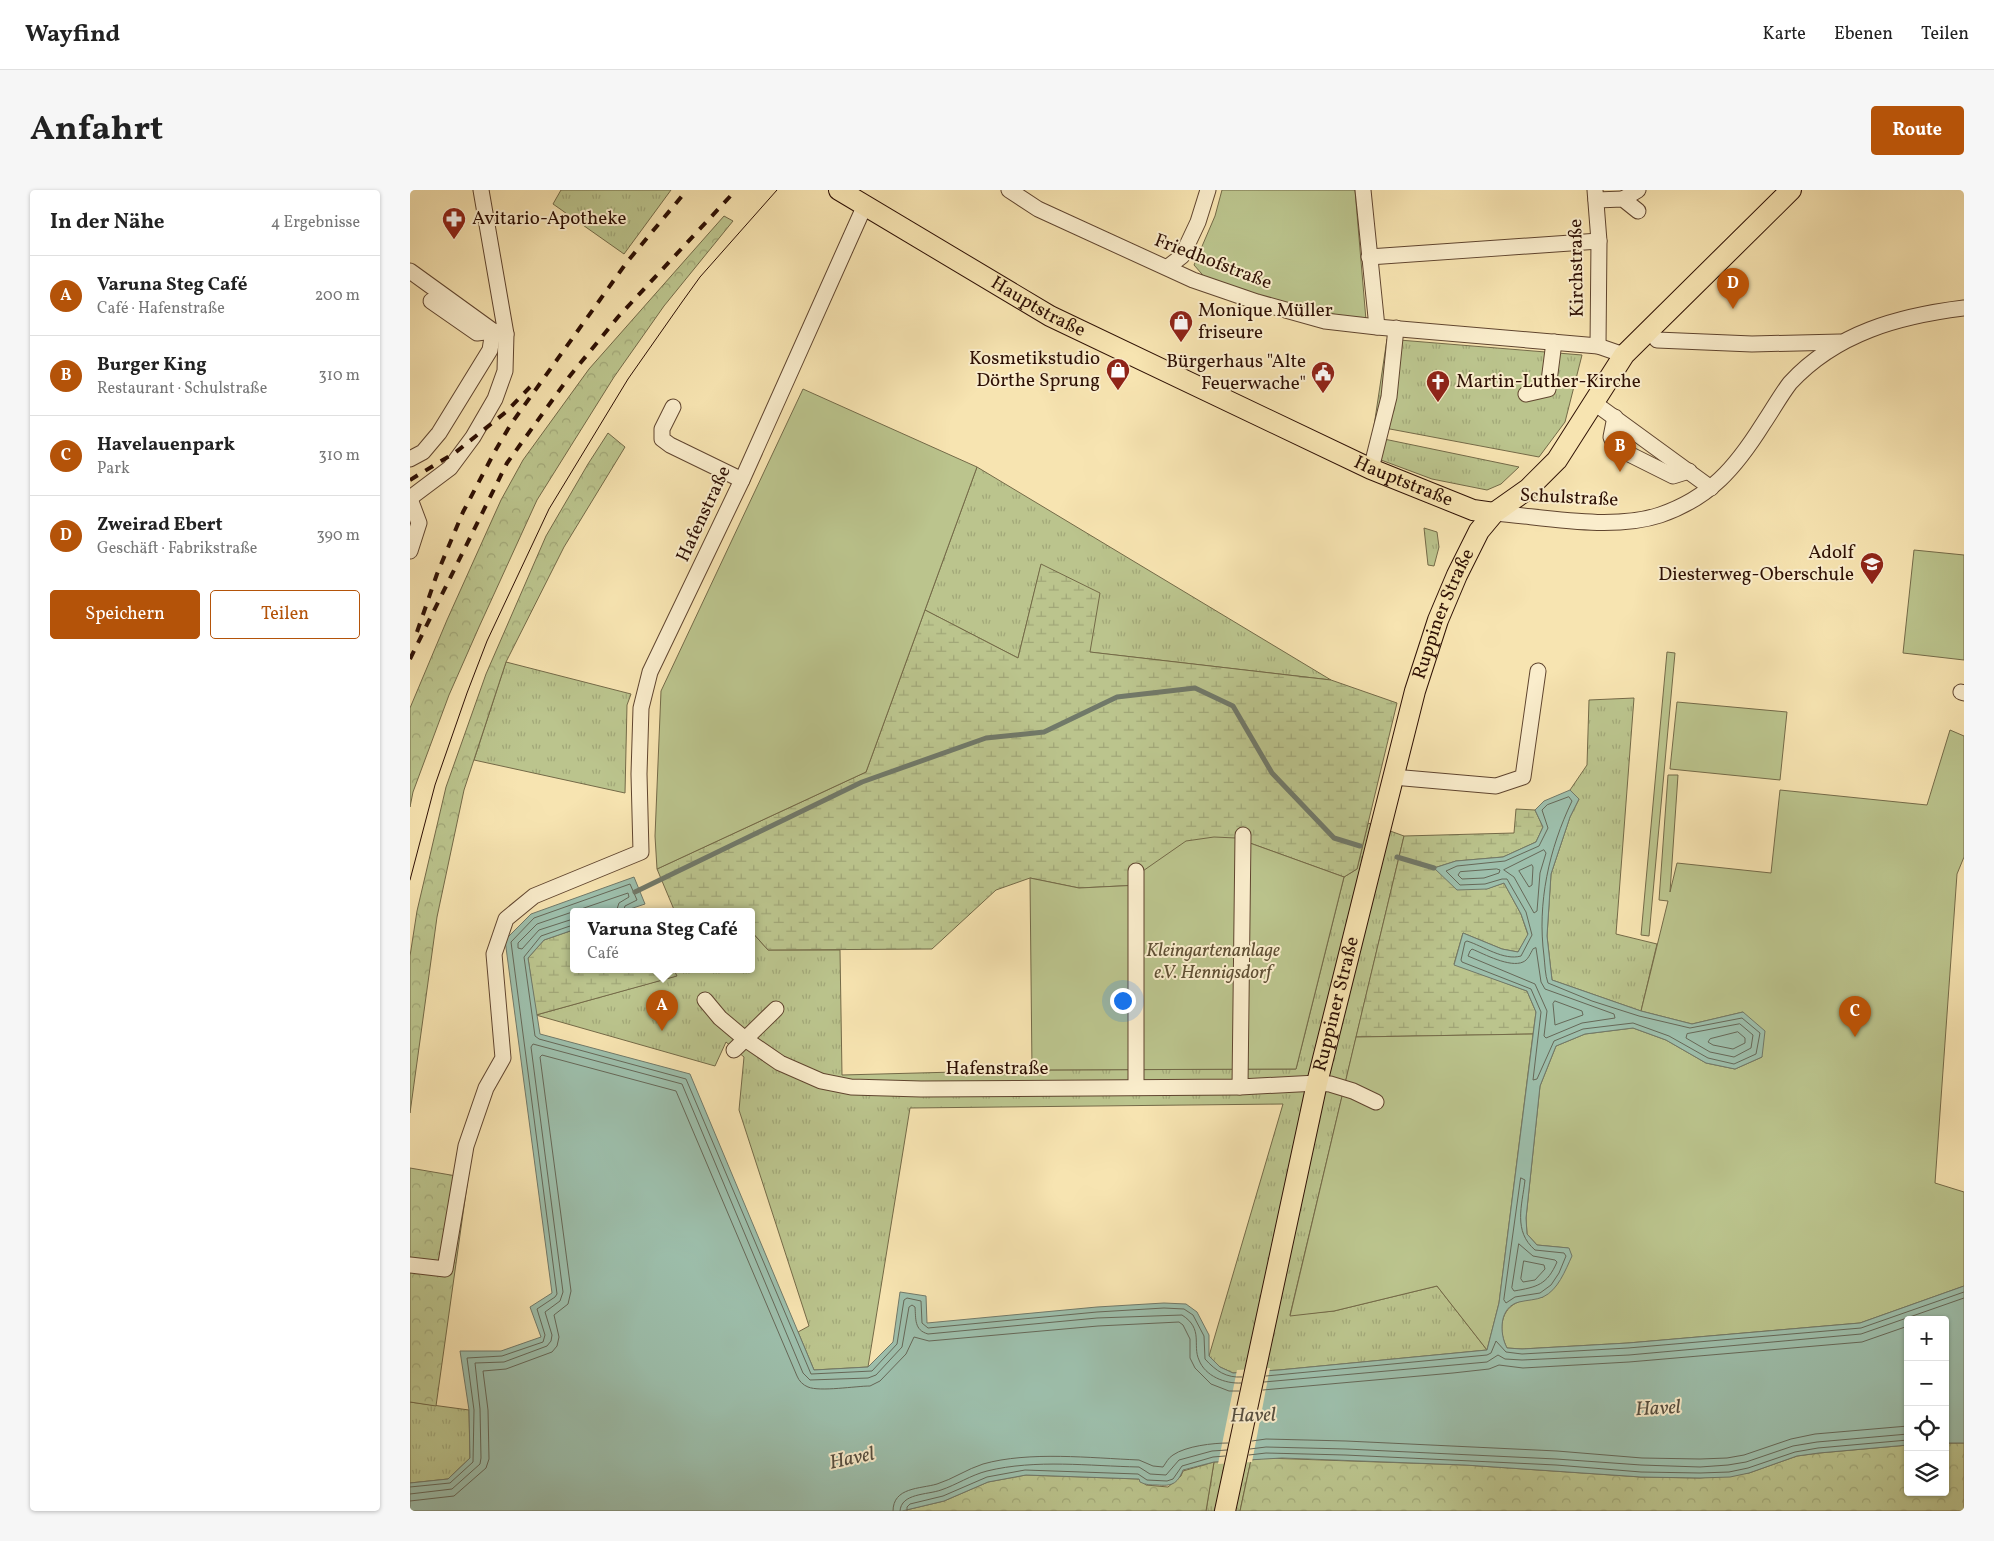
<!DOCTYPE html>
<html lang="de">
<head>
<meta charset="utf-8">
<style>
  body { margin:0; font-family:Vollkorn,serif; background:#f6f6f6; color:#222 }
  .controls { position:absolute; right:15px; bottom:15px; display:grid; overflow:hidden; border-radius:5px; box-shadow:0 1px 4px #0004 }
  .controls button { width:45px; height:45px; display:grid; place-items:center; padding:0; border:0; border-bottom:1px solid #e0e0e0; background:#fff; color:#222; font:25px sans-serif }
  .you { position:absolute; left:712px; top:810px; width:18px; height:18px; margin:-12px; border:4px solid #fff; border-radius:50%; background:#1a73e8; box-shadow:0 0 0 8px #1a73e833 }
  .badge { display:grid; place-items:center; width:32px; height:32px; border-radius:50%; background:#b45309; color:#fff; font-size:16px; font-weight:700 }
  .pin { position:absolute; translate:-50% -41px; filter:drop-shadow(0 1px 2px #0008) }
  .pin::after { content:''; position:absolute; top:26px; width:18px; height:15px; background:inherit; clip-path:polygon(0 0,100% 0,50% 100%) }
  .popup { position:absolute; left:160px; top:718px; width:185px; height:65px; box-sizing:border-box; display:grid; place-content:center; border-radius:5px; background:#fff; filter:drop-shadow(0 1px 4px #0005); font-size:16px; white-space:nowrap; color:#767676 }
  .popup b { font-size:19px; color:#222 }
  .popup::after { content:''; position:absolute; left:50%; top:100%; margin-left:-10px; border:10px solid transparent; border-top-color:#fff }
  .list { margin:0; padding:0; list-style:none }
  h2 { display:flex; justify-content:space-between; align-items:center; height:65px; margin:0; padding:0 20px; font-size:21px }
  h2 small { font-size:16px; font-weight:400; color:#767676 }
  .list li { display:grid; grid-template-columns:32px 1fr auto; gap:15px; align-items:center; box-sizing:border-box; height:80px; padding:0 20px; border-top:1px solid #e0e0e0 }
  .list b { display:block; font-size:19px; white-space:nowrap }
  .list p { margin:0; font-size:16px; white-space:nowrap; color:#767676 }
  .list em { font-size:16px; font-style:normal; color:#767676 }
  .actions { display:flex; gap:10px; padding:15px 20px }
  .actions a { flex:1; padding:11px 0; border:1px solid #b45309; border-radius:5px; text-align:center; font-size:18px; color:#b45309 }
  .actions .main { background:#b45309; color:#fff }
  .icon { flex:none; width:28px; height:28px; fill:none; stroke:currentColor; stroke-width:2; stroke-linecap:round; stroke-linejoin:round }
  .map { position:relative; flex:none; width:1554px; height:1321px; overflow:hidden; border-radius:5px }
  header { display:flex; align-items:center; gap:30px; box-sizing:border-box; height:70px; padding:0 25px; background:#fff; border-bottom:1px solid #e0e0e0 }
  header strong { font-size:24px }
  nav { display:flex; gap:28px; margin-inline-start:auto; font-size:18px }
  .intro { display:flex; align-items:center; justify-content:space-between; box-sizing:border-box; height:120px; padding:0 30px }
  h1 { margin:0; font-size:35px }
  .button { padding:12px 22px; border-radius:5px; background:#b45309; color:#fff; font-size:18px; font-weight:700 }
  main { display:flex; gap:30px; padding:0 30px }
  aside { flex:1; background:#fff; border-radius:5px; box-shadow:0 1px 4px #0004 }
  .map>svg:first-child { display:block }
</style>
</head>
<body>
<header>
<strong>Wayfind</strong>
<nav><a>Karte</a><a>Ebenen</a><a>Teilen</a></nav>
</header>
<div class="intro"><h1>Anfahrt</h1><a class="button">Route</a></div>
<main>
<aside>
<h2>In der Nähe<small>4 Ergebnisse</small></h2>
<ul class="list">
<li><span class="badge">A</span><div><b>Varuna Steg Café</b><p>Café · Hafenstraße</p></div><em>200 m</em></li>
<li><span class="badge">B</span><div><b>Burger King</b><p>Restaurant · Schulstraße</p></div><em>310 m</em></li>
<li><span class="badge">C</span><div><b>Havelauenpark</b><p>Park</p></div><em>310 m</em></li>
<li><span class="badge">D</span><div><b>Zweirad Ebert</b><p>Geschäft · Fabrikstraße</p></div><em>390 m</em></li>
</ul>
<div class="actions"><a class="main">Speichern</a><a>Teilen</a></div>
</aside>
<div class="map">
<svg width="1554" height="1321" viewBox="0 0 1554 1321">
  <defs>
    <pattern id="grass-tufts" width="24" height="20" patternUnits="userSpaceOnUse" patternTransform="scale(1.25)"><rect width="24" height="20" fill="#bbc48d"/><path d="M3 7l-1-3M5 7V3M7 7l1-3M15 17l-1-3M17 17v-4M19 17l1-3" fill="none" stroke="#a1a778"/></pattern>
    <pattern id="forest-crowns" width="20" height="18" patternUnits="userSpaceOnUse" patternTransform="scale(1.25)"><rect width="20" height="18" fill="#bbc48d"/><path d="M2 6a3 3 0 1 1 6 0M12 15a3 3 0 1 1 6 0" fill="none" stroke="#a1a778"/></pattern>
    <pattern id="wetland-marsh" width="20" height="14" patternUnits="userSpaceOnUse" patternTransform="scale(1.25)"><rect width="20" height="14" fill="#bbc48d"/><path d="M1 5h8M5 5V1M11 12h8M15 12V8" fill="none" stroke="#a1a778"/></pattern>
  </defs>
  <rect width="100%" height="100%" fill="#f7e4b1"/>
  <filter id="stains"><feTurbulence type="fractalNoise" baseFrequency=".004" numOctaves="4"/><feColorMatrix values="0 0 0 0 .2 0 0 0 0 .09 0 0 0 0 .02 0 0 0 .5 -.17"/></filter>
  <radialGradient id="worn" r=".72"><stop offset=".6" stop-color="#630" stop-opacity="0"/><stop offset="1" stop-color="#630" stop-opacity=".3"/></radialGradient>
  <g fill="url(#grass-tufts)" stroke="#746a48">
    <path d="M151 0H261L214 64 143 14Z"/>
    <path d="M977 149 1172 165 1155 232 1129 267 964 236Z"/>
    <path d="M974 249 1109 277 1091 294 1077 300 1022 289 971 270Z"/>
    <path d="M567 277 921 490 679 462 631 375 608 468 515 420Z"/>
    <path d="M1014 338 1027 342 1029 357 1024 376 1018 375Z"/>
    <path d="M96 472 221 504 217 515 215 603 64 570Z"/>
    <path d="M1224 508 1206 744 1247 754 1231 821 1142 790 1137 746 1141 684 1160 627 1169 609 1160 600 1177 575 1179 510Z"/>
    <path d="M958 633 994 646 880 1125 924 1121 1027 1096 1077 1160 869 1180 823 1183 810 1177 799 1166 873 914 500 918 458 1177 404 1180 388 1142 399 1136 329 920 334 867 316 852 305 876 126 825 266 786 264 780H341V741L358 760H430L432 885 622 880 886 879 934 687 947 679Z"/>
    <path d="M0 1212 59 1220 60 1268 38 1289 0 1293Z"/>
    <path d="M841 1270 830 1321H796L804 1272Z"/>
  </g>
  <g fill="url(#forest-crowns)" stroke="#746a48">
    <path d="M314 26 323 31 254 116 204 187 127 310 69 437 39 505 3 602 0 617V518L37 430 91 310 113 270 179 179Z"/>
    <path d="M198 243 215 257 154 357 96 472 54 600 27 727 0 923V766L7 721 36 597 76 484 136 346 178 274Z"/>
    <path d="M0 978 58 988 26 1216 0 1212Z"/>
    <path d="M1535 1253H1554V1321H830L841 1270 855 1268 1055 1275 1231 1287 1290 1288 1339 1283 1387 1266 1409 1263 1498 1255V1302H1535Z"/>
    <path d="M804 1272 796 1321H492L534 1311 578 1292 616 1285 729 1289 736 1295 758 1297 771 1286 773 1281Z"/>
  </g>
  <g fill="url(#wetland-marsh)" stroke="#746a48">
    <path d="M631 374 690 403 680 462 921 490 987 513 947 679 934 687 826 648 731 695 669 698 620 688 586 700 522 759 358 760 341 741V722H265L247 679 456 582 515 420 608 468Z"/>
    <path d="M1106 619 1125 620 1133 637 1126 652 1093 667 1046 671 1024 678 1076 699 1094 693 1111 724 1118 745 1108 762 1092 759 1053 743 1044 774 1117 801 1126 822 1123 844 946 847 994 646 1104 643Z"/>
    <path d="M163 740V780H264L267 786 126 825 118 768 134 750Z"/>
  </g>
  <g fill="#bbc48d" stroke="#746a48">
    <path d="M812 0H945L956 130 878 116 798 91 784 75 805 26Z"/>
    <path d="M393 199 567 277 456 582 247 679 245 646 251 501Z"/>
    <path d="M1504 360 1554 365V470L1493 463Z"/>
    <path d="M1257 462 1265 463 1239 746 1231 745Z"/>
    <path d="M1267 512 1377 522 1370 590 1260 579Z"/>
    <path d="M1540 540 1554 546V667L1547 684 1525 993 1554 1002V1096L1450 1133 1218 1153 1112 1159 1097 1158C1089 1143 1089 1122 1106 1113 1113 1109 1124 1109 1133 1107L1158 1058 1127 1055 1117 1044 1116 1028 1130 896 1146 856 1175 844 1223 838 1256 850 1296 873 1325 879 1352 867 1333 822 1282 834 1231 821 1258 711 1249 710 1258 585H1268L1260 702 1267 673 1361 683 1370 600 1517 615Z"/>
    <path d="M804 647 826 648 934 687 886 879 622 880 620 688 669 698 730 695V683L776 651Z"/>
    <path d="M1123 844 1089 1113 1077 1160 1027 1096 924 1121 880 1126 946 847Z"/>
  </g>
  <path fill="#9dbfac" stroke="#717969" d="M1160 600 1169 609 1160 627 1141 684 1137 746 1142 790 1231 821 1282 834 1333 822 1355 841 1352 867 1325 879 1296 873 1256 850 1223 838 1175 844 1146 856 1130 896 1116 1028 1117 1044 1127 1055 1159 1058 1162 1066C1155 1081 1148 1100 1133 1107 1126 1110 1117 1110 1109 1112 1089 1117 1089 1143 1097 1158L1112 1159 1218 1153 1450 1133 1554 1096V1253H1535V1130H1498V1255L1409 1263 1387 1266 1339 1283 1320 1287 1290 1288 1231 1287 1055 1275 872 1268 804 1272 773 1280C767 1295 761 1296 747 1295 740 1295 736 1295 730 1292L729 1289 616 1285 578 1292 534 1311 492 1321H0V1293L38 1289 60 1268 59 1220 50 1161H91L131 1147 120 1117 142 1103 95 750 121 724 224 687 235 714 211 722H163V740L134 750 118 768 130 844 280 884 404 1180 458 1177 483 1152 490 1102 516 1106 517 1133 687 1117 754 1113 776 1114 787 1122 799 1145V1166L810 1177 823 1183 869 1180 1077 1160 1089 1113 1126 822 1117 801 1044 775 1053 743 1092 759 1108 762 1118 744 1111 724 1094 693 1077 699 1047 700 1024 678 1046 671 1093 667 1126 652 1133 637 1125 620 1134 611Z"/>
  <path fill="#f7e4b1" d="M860 1178 842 1272 808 1274 827 1180Z"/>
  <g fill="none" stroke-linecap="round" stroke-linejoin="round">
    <g stroke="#666858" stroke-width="1">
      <path d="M1159 607 1162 611C1139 659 1127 713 1134 766 1135 775 1135 785 1138 793L1182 811 1229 826 1280 838 1332 828 1350 843 1346 864 1324 874 1298 868 1259 846 1223 833 1173 839 1144 851 1127 889 1123 890 1131 822 1121 799 1052 772 1051 770 1055 752 1057 751C1073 756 1094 771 1111 766L1122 745 1116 722 1097 689H1092L1075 694 1050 695 1036 681 1047 676 1095 671 1129 656 1138 638 1132 620 1137 615Z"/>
      <path d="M1134 660 1136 663 1130 683 1127 721 1124 723 1104 687 1094 680Z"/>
      <path d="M1122 675 1123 677 1122 695 1119 697 1109 681Z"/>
      <path d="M1087 679 1090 680 1089 683 1074 688 1052 689 1048 685 1050 682Z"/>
      <path d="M163 729 129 740 112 759 108 758V753L127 734 218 703 219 707 209 713 206 722"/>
      <path d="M163 735 131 746 114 767 125 846 129 849 276 889 401 1184 462 1181 487 1154 494 1110 497 1108 511 1111 512 1133 518 1138 687 1122 754 1118 774 1119 783 1125 794 1146 795 1169C806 1181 816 1188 832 1187"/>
      <path d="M1126 758 1131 792 1135 799 1204 824 1205 828 1172 833 1136 848 1134 846 1137 821 1125 794 1058 766 1060 761 1062 759C1074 764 1100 778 1113 772 1118 770 1120 764 1123 759Z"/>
      <path d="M1145 811 1172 821 1173 825 1145 835 1143 814Z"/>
      <path d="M1330 834 1343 845 1341 858 1324 867 1300 862 1276 848 1277 844Z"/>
      <path d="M1328 842 1335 848V853L1323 859 1303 855 1298 852 1300 849Z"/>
      <path d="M1111 988 1115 990C1112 1016 1103 1041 1125 1060L1154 1063 1156 1066 1149 1083 1141 1095 1130 1103 1105 1107 1096 1113 1094 1110Z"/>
      <path d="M1109 1054 1123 1066 1145 1070 1147 1072C1137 1095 1127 1097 1104 1101L1102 1098Z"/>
      <path d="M1114 1071 1134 1075 1135 1079 1125 1090 1113 1092 1111 1089Z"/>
      <path d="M856 1186 1077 1165 1081 1163 1086 1151 1096 1162 1112 1164 1218 1158 1451 1138 1554 1102"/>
      <path d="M854 1192 1077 1172 1088 1165 1095 1169 1112 1170 1219 1165 1451 1144 1554 1108"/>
      <path d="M853 1200 1043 1183 1079 1179 1089 1175 1113 1178 1219 1172 1452 1152 1498 1136"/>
      <path d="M842 1251 856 1249 936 1251 1147 1261 1232 1268 1290 1269 1317 1268 1334 1265 1381 1249 1405 1244 1498 1236"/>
      <path d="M840 1259 856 1257 936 1259 1146 1269 1231 1275 1290 1277 1318 1275 1336 1272 1383 1256 1407 1252 1498 1244"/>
      <path d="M839 1265 856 1263 935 1265 1146 1275 1231 1282 1290 1283 1319 1282 1338 1278 1385 1262 1408 1258 1498 1250"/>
      <path d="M0 1297 40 1293 63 1272 64 1220 57 1168 92 1166 133 1152 135 1145 127 1119 145 1107 147 1104 101 752 124 728 220 694 227 710 215 716 213 722"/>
      <path d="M0 1304 42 1299 70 1274 71 1268 70 1219 65 1173 94 1172 137 1156 141 1151 142 1145 135 1122 150 1111 153 1102 121 857 123 854 272 894 393 1183 400 1190 458 1188 466 1185 492 1157 499 1117 502 1115 505 1117C506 1129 504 1140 518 1144L687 1128 772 1125C794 1139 782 1155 789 1170 795 1186 815 1194 831 1193"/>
      <path d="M0 1311 44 1306 76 1278 79 1269 78 1220 73 1181 96 1179 142 1162 147 1156 149 1147 144 1125 158 1114 161 1101 130 867 132 865 266 901 387 1186C389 1191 393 1195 398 1197 410 1202 446 1196 460 1196L470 1191 496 1164 504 1147 519 1151 688 1136 769 1132 773 1135 780 1149V1168L785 1178 801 1194 819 1201H829"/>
      <path d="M483 1321C483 1297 510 1299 527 1294 543 1289 557 1279 573 1274 619 1261 681 1268 729 1270L743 1276 753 1277C756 1273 758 1268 763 1265 776 1256 803 1253 818 1253"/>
      <path d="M490 1321C491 1303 517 1305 531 1300 546 1295 561 1285 577 1281 626 1269 679 1276 729 1277L740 1284 756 1285 769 1270 802 1261 817 1260"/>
      <path d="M497 1321V1317L500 1314 533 1306 577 1287 615 1280 728 1284 737 1290 757 1291 763 1289 772 1276 803 1267 815 1266"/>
    </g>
    <g stroke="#717969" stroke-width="5">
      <path d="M987 667 1024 678"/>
      <path d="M225 702 452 592 576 548 634 542 707 507 785 498 823 516 862 583 924 648 950 656"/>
    </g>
    <g stroke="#60452f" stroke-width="17">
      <g id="minor">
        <path d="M599 0 628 19 783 90 847 112 915 131 967 137 1188 156 1214 165"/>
        <path d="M953 0 967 137"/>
        <path d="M1185 0 1189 51 1188 156"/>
        <path d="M1213 9 1228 0"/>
        <path d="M1186 10 1213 9 1228 21"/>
        <path d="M959 67 1189 51"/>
        <path d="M758 77 772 66 788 32 798 0"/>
        <path d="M0 81 83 141"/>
        <path d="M21 111 67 143 83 141"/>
        <path d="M1247 150 1342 154 1430 152"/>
        <path d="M1116 204 1138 199 1144 152"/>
        <path d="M1183 212 1301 298"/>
        <path d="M263 217 252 239V249L260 255 332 290"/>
        <path d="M1205 227 1201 247 1205 257 1263 286 1279 281"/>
        <path d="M0 269 13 262 29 243 80 160 83 141 96 144"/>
        <path d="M961 279 979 207 986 138"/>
        <path d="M0 308 40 278 63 247 85 209 95 181 96 144 71 0"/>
        <path d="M0 309 9 333 0 361"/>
        <path d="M1084 323C1135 327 1201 341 1250 325 1300 308 1326 277 1353 234 1362 221 1370 206 1380 193 1426 143 1489 126 1554 118"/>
        <path d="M1551 502 1554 503"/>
        <path d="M983 587 1086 596 1113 587 1128 481"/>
        <path d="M295 810 310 828 335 849 370 873 411 891 441 897 511 899 830 897 907 893 920 894 943 901 966 912"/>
        <path d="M324 860 366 819"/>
        <path d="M726 897V681"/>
        <path d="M830 897 833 645"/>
        <path d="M0 1075 35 1079 56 956 76 898 93 868 84 764 96 729 124 706 231 662 229 584 231 518 240 482 332 290 455 15"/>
      </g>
    </g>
    <g stroke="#2e1004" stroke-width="22">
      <g id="major">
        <path id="s1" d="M429 0 640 126 961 279 1063 320 1084 323"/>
        <path id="s2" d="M815 1321 907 893 969 644 1005 501 1028 430 1047 385 1069 341 1084 323 1118 299 1147 270 1214 165 1381 0"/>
      </g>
    </g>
    <use href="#minor" stroke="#faedcc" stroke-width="15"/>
    <use href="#major" stroke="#f7e4b1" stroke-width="20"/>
    <path stroke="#2e1004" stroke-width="1" d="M0 690 25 595 57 503 77 451 139 319 218 189 272 112 290 87 367 0"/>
    <g stroke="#2e1004" stroke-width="4" stroke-dasharray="9 9" stroke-linecap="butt">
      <path d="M0 290 46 262 96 222 120 197"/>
      <path d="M7 442 27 384 53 322 84 263 101 234 217 72 277 0"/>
      <path d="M0 469 97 273 159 187 208 127 326 0"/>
    </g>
  </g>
  <defs>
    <g id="pharmacy-pin" transform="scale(1.25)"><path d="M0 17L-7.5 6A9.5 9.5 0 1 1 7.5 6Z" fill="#8f2418" stroke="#faedcc"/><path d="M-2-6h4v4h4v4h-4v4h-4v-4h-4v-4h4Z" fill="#fff"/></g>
    <g id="shop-pin" transform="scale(1.25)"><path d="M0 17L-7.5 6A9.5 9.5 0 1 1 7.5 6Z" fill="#8f2418" stroke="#faedcc"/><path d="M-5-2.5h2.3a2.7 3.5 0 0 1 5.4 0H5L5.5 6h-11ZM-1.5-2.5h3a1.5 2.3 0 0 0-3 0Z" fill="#fff"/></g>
    <g id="civic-pin" transform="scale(1.25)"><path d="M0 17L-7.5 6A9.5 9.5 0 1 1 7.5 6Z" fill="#8f2418" stroke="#faedcc"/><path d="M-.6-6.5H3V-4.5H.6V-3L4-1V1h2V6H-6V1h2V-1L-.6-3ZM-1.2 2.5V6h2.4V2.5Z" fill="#fff"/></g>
    <g id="church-pin" transform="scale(1.25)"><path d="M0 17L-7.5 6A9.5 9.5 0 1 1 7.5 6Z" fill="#8f2418" stroke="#faedcc"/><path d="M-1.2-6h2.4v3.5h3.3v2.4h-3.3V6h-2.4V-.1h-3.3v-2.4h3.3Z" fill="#fff"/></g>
    <g id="school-pin" transform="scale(1.25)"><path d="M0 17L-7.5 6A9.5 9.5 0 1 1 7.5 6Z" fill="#8f2418" stroke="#faedcc"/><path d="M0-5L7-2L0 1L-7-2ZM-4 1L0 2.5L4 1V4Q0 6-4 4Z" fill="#fff"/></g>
  </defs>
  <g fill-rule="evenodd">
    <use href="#pharmacy-pin" x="44" y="29"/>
    <use href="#shop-pin" x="771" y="132"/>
    <use href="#shop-pin" x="708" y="180"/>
    <use href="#civic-pin" x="913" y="183"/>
    <use href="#church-pin" x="1028" y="192"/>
    <use href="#school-pin" x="1462" y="374"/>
  </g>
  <g text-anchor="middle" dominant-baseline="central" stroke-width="4" stroke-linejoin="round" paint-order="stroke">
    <g font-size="19" fill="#2e1004" stroke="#faedcc" text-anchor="start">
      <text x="62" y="29">Avitario-Apotheke</text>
      <text x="788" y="121">Monique Müller<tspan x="788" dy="22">friseure</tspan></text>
      <text x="690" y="169" text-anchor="end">Kosmetikstudio<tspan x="690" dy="22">Dörthe Sprung</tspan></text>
      <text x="896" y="172" text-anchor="end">Bürgerhaus "Alte<tspan x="896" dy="22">Feuerwache"</tspan></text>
      <text x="1046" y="192">Martin-Luther-Kirche</text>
      <text x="1444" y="363" text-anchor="end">Adolf<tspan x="1444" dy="22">Diesterweg-Oberschule</tspan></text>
    </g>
    <g font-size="19" fill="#2e1004" stroke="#faedcc">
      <text transform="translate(803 72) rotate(21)">Friedhofstraße</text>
      <text transform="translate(1167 78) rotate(-91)">Kirchstraße</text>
      <text stroke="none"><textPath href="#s1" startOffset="231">Hauptstraße</textPath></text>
      <text stroke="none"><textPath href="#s1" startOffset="636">Hauptstraße</textPath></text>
      <text transform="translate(1159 308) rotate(3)">Schulstraße</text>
      <text transform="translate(294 324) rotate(-65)">Hafenstraße</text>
      <text stroke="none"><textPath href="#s2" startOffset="924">Ruppiner Straße</textPath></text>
      <text stroke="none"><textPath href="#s2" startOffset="519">Ruppiner Straße</textPath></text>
      <text x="587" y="879">Hafenstraße</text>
    </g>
    <g font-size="19" font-style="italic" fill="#5f4f34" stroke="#faedcc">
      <text x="803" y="761">Kleingartenanlage<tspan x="803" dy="22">e.V. Hennigsdorf</tspan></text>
    </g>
    <g font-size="20" font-style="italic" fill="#554d3f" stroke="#faedcc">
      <text transform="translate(1248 1219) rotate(-3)">Havel</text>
      <text transform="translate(843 1226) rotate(-1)">Havel</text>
      <text transform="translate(442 1269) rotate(-12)">Havel</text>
    </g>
  </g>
  <rect width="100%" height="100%" filter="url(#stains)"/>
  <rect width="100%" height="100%" fill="url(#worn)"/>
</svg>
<div class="controls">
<button>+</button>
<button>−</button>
<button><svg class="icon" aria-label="locate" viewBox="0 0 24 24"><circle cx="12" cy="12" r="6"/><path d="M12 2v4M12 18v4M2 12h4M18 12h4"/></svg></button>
<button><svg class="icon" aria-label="layers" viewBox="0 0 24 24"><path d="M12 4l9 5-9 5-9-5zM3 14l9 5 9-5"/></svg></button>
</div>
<div class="you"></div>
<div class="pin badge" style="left:252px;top:841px">A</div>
<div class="popup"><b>Varuna Steg Café</b>Café</div>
<div class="pin badge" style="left:1210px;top:282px">B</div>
<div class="pin badge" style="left:1445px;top:847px">C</div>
<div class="pin badge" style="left:1323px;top:119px">D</div>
</div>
</main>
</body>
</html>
